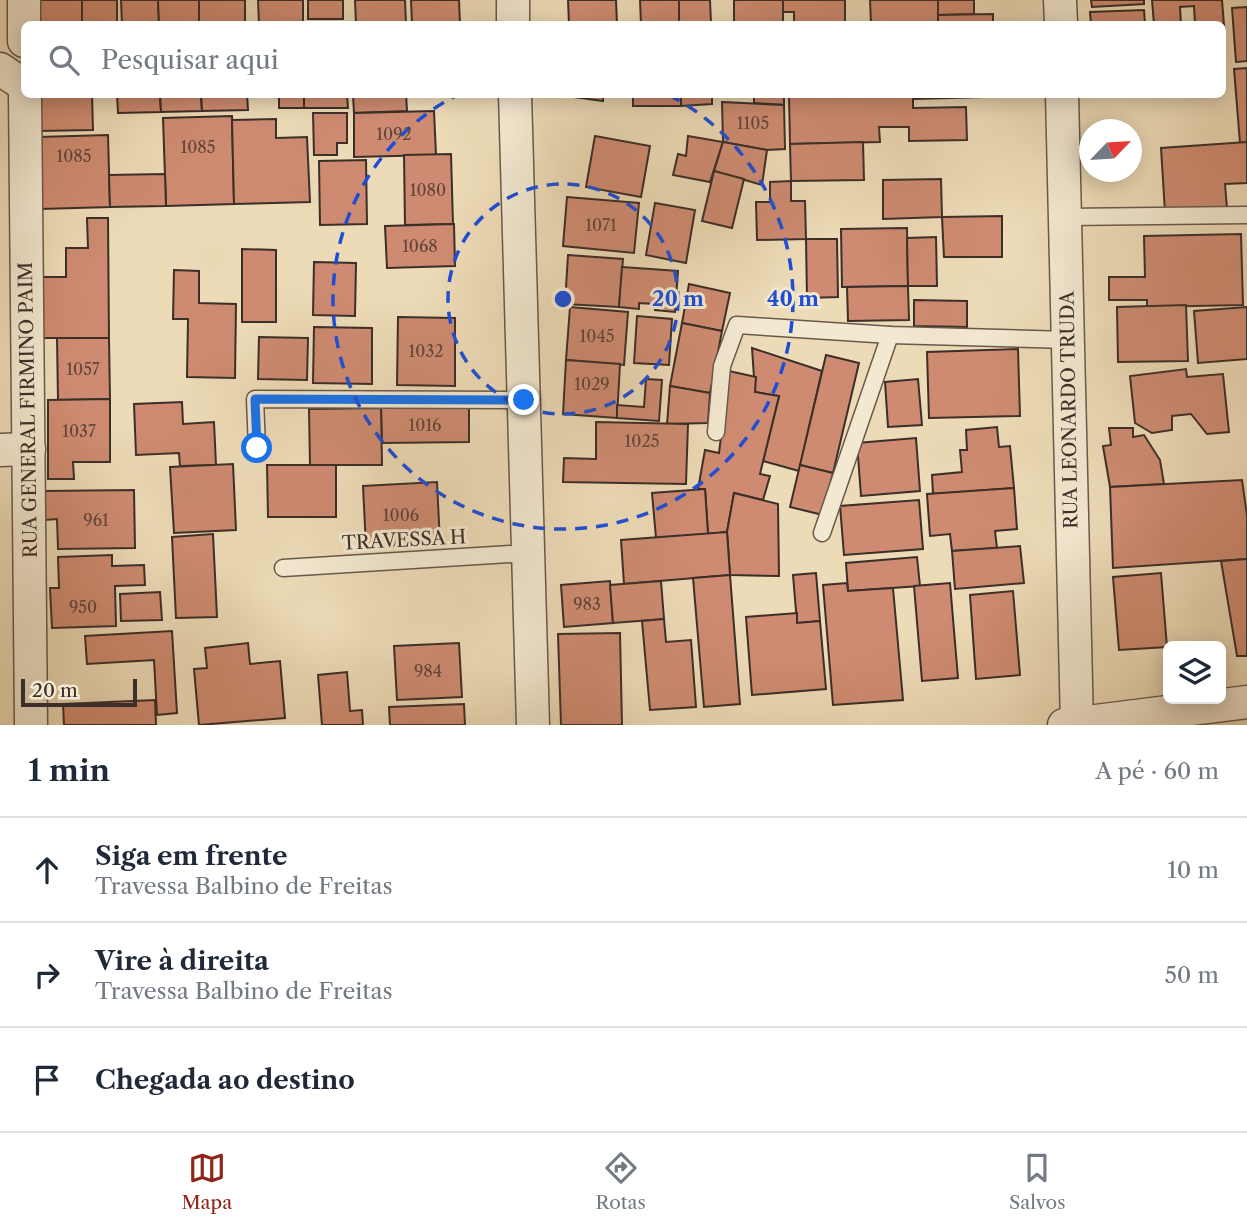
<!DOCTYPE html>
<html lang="pt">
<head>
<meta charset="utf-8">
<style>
  body { margin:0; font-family:"Libre Caslon Text",serif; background:#f2f2f3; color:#1f2937 }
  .controls { position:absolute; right:21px; bottom:21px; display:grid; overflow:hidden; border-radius:10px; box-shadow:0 4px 18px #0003 }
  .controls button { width:63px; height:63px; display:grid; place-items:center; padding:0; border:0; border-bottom:2px solid #e0e1e3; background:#fff; color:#1f2937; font:35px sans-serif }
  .compass { position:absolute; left:1079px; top:119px; width:63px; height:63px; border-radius:50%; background:#fff; box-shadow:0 4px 18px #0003; rotate:65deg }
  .scale { position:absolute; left:21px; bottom:18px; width:116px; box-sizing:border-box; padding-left:7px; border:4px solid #3c2e29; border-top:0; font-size:19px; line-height:24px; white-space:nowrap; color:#3c2e29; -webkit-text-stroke:5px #f3e8d0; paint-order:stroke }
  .stop { position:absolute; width:21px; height:21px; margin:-16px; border:5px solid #1a73e8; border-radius:50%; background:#fff }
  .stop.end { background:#1a73e8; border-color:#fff; box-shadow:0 2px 7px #0008 }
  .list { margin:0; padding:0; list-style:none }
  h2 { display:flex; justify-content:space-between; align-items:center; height:91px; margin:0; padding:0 28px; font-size:30px }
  h2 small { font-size:23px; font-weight:400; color:#747a83 }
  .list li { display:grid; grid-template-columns:46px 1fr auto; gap:21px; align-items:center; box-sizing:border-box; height:105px; padding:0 28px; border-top:2px solid #e0e1e3 }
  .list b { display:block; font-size:26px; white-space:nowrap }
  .list p { margin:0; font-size:23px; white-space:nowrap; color:#747a83 }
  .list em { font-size:23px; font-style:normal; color:#747a83 }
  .icon { flex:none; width:38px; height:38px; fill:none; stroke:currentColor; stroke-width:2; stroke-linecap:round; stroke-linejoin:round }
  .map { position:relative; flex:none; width:1247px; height:725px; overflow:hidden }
  .search { position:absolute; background:#fff; box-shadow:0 4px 18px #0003; left:21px; right:21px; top:21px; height:77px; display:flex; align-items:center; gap:18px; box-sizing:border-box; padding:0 24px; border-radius:10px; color:#747a83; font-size:26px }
  .sheet { height:406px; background:#fff }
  nav { display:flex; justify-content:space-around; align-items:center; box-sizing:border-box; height:98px; border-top:2px solid #e0e1e3; background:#fff; font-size:19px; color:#747a83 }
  nav a { display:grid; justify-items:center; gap:4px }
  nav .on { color:#8f2418 }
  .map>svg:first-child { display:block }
</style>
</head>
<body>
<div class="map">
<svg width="1247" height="725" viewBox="0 0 1247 725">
  <rect width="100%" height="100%" fill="#eddbb7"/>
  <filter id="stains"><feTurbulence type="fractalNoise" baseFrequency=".00286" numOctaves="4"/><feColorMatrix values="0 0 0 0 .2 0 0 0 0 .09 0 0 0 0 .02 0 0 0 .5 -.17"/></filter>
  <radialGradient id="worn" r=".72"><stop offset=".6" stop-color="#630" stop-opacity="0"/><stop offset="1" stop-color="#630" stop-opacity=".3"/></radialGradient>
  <g fill="#ce8b71" stroke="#3c2e29" stroke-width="2">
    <path d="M33 0H82V24H34Z"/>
    <rect x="82" y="0" width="35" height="24"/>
    <path d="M121 0H158L159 24H122Z"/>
    <path d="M158 0H199V24H159Z"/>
    <rect x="199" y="0" width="46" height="24"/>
    <path d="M258 0H303V24H259Z"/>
    <rect x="308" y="0" width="35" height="19"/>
    <path d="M355 0H405L406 24H356Z"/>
    <path d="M411 0H459L460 24H412Z"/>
    <path d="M568 0H616L617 24H569Z"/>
    <path d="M640 0H679V24H641Z"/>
    <path d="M679 0H710L711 23 679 24Z"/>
    <path d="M734 0H783V22L679 24 734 22Z"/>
    <path d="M783 0H845V24H794V12H783Z"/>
    <path d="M870 0H938V24H871Z"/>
    <path d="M938 0H974V14L938 15Z"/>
    <path d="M1091 0H1144V4L1092 7Z"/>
    <path d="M1152 0H1222L1225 38 1222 24H1195L1194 6 1180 7 1181 24H1154Z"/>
    <path d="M1247 7V61L1236 62 1232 8Z"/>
    <path d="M1144 10 1145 24H1091L1090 12Z"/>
    <path d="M993 14V24H938V15Z"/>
    <path d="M1247 68V142L1240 143 1234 69Z"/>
    <path d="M35 94H92L93 130 37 131Z"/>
    <path d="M117 94H160L161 112 118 113Z"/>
    <path d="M160 94H201L202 111 161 112Z"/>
    <path d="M201 94H247L248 110 202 111Z"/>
    <rect x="279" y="94" width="25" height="14"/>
    <path d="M304 94H347L348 108H304Z"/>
    <path d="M353 94H406L407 111 354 113Z"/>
    <path d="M566 94H603V101L566 96Z"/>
    <rect x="633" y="94" width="48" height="12"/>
    <path d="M681 94H712V104L681 106Z"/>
    <path d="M754 94H784V105L754 103Z"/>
    <path d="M789 94H984V97L913 99V108L966 107 967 140 909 141V127H879L880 142 790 144Z"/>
    <path d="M722 102 784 105 785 149 767 150 723 142Z"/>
    <path d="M434 111 436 155 354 157V113Z"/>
    <path d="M313 113H347V143H337V155H314Z"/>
    <path d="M232 116 234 204 166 206 163 118Z"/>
    <path d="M276 119V138L307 137 310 202 234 204 232 120Z"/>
    <path d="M108 135 110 207 41 209 39 137Z"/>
    <path d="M595 136 650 146 641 197 586 187Z"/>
    <path d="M688 136 723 142 710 182 673 175 678 154 686 156Z"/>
    <path d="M723 142 767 150 762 185 714 171Z"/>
    <path d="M863 142 864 180 791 181 790 144Z"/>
    <path d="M1247 142V183L1225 184 1227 208 1165 212 1161 148Z"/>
    <path d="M451 154 453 224 405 225 404 155Z"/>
    <path d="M366 160 367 224 320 225 319 161Z"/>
    <path d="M714 171 744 179 732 228 702 221Z"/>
    <path d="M165 174 166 206 110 207 109 175Z"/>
    <path d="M941 179 942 217 883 219V180Z"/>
    <path d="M791 181V201H805L806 239 757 240 756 202H770V182Z"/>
    <path d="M567 197 639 203 634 253 563 246Z"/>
    <path d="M655 203 695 210 686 263 646 255Z"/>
    <path d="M1002 216V257H944L942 217Z"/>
    <path d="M87 218H108L109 338H37L36 277H66V248H88Z"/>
    <path d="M454 224 455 266 387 268 385 226Z"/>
    <path d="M907 228 908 286 842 287 841 229Z"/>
    <path d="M1241 234 1243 305 1147 307V300H1109V277H1145L1144 236Z"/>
    <path d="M936 237 937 286H908L907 238Z"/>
    <path d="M806 239H837L838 297 807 298Z"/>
    <path d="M242 249 276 250V322H242Z"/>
    <path d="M568 255 623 259 619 307 565 304Z"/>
    <path d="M314 262 356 263 355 316 313 315Z"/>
    <path d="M622 267 678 271 675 312 655 310V304L639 303V309L619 307Z"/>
    <path d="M174 270 199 271V303L236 304 235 378 187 377 188 319H173Z"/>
    <path d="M689 284 730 293 722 331 682 323Z"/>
    <path d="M908 286 909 320 848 321 847 287Z"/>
    <path d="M914 300 967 301V327L914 326Z"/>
    <path d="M1186 305 1188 361 1118 362 1117 307Z"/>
    <path d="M570 307 628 312 624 365 566 360Z"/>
    <path d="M1247 307V359L1198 363 1194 311Z"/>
    <path d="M637 316 672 319 669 365 634 363Z"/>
    <path d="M398 317 455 318V386L397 385Z"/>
    <path d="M682 323 722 331 710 393 670 386Z"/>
    <path d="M314 327 372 328V384L313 383Z"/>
    <path d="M259 337 308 338 307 380 258 379Z"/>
    <path d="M57 338H109L110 399 58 400Z"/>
    <path d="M752 348 822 371 799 471 763 461 779 396 755 392Z"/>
    <path d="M1018 349 1020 416 929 418 927 352Z"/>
    <path d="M826 355 859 363 833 473 800 465Z"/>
    <path d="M566 360 620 364 617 418 563 414Z"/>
    <path d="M1186 369 1187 377 1223 374 1229 432 1207 434 1191 414 1172 416V430L1152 433 1135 423 1130 376Z"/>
    <path d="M729 371 756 377 755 392 779 396 760 474 770 476 763 500 734 493 727 532 708 534 705 489H698L705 450 719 453Z"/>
    <path d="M646 379 662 380 659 421 617 418V405L644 407Z"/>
    <path d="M918 379 922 425 888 427 885 382Z"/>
    <path d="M670 386 710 393 708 423 667 424Z"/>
    <path d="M110 399V462H73L74 479H48V400Z"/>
    <path d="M182 402 183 424 214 422 216 465 180 466 179 453 136 455 134 404Z"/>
    <path d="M381 408H469V442L382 443Z"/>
    <path d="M381 408 382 465H310L309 409Z"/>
    <path d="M596 422 688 424 686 484 563 482 564 458 596 459Z"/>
    <path d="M997 427 999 447 1010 446 1014 488 933 494 932 475 962 472 960 450H967L966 430Z"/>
    <path d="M1109 428H1133V437L1144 435 1160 460 1164 484 1110 487 1103 446 1111 445Z"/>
    <path d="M916 438 920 491 861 496 857 443Z"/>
    <path d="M233 464 236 530 174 533 170 467Z"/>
    <path d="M267 465H336V517H268Z"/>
    <path d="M800 465 833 473 823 515 790 507Z"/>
    <path d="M1242 480 1247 515V559L1113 568 1110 487Z"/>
    <path d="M437 482 440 543 366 547 363 486Z"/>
    <path d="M1014 488 1017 529 995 531 997 548 952 551 950 534 930 536 927 494Z"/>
    <path d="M705 489 708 534 656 538 652 493Z"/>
    <path d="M134 490 135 548 58 549 57 519 45 520V491Z"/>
    <path d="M734 493 778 504 779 576 730 575 727 532Z"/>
    <path d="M919 500 923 549 844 555 840 506Z"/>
    <path d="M727 532 730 575 624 584 621 540Z"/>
    <path d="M213 534 217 617 176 618 172 537Z"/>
    <path d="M1020 546 1024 583 955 589 952 551Z"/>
    <path d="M112 555V566L144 565 145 585 115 586 116 626 52 628 50 588H59L58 557Z"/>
    <path d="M917 557 920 586 848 591 846 563Z"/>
    <path d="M1247 559V656H1237L1221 561Z"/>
    <path d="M816 573 820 621 797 623 793 575Z"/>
    <path d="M1161 573 1167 647 1119 650 1113 577Z"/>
    <path d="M730 575 740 704 704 707 693 578Z"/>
    <path d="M610 581 613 623 564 627 561 585Z"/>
    <path d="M661 581 664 619 613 623 610 585Z"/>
    <path d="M847 583 848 591 893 588 903 700 833 705 823 585Z"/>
    <path d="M950 583 958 678 922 681 914 586Z"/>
    <path d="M1013 591 1020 675 976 679 970 595Z"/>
    <path d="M160 592 162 620 121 621 120 594Z"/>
    <path d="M797 613V623L820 621 826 689 752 695 746 617Z"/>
    <path d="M664 619 666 642 691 640 696 707 650 710 642 621Z"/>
    <path d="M172 631 177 713 157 715 154 660 87 664 85 636Z"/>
    <path d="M620 633 622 725H561L558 634Z"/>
    <path d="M248 643 250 664 280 661 285 718 199 725 194 669 207 668 205 648Z"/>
    <path d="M459 643 462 697 397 700 394 646Z"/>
    <path d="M347 672 350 711 362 710 363 725H322L318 675Z"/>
    <path d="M155 700 156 725H64L63 704Z"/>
    <path d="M464 704 465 725H390L389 707Z"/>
  </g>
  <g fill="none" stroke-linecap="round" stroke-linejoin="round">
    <g stroke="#68594c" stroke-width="19">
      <g id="service">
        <path d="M1065 217 1247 215"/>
        <path d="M716 432 722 366 737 325 890 335 1068 340"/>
        <path d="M257 448 255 399 524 400"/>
        <path d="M822 533 890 335"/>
        <path d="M283 568 528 553"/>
      </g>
    </g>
    <g stroke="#68594c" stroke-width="35">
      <g id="minor">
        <path d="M24 0V41"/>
        <path d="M513 0V24"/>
        <path d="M1060 0 1061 24"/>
        <path d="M0 69 24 85"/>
        <path d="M25 94 31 725"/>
        <path d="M515 94 533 725"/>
        <path d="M1062 94 1077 725"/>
        <path d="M0 450 29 449"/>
        <path d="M1064 725 1247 702"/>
      </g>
    </g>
    <use href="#service" stroke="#f3e8d0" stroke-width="16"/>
    <use href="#minor" stroke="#f3e8d0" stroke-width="32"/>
  </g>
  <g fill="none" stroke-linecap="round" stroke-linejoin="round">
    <path stroke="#1a73e8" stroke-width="9" d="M257 448 255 399 524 400"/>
  </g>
  <g fill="none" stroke="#1d4ed8" stroke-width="3.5" stroke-dasharray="12 9">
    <circle cx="563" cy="299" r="115"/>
    <path d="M669 95A230 230 0 1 1 457 95"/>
  </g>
  <g text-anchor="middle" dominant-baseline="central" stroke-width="6" stroke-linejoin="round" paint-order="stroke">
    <g font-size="16" fill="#60453b">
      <text x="753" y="123">1105</text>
      <text x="394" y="134">1092</text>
      <text x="198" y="147">1085</text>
      <text x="74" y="156">1085</text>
      <text x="428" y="190">1080</text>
      <text x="601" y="225">1071</text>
      <text x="420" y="246">1068</text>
      <text x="597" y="336">1045</text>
      <text x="426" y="351">1032</text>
      <text x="83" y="369">1057</text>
      <text x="592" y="384">1029</text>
      <text x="425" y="425">1016</text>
      <text x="79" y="431">1037</text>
      <text x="642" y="441">1025</text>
      <text x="401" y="515">1006</text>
      <text x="96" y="520">961</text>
      <text x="587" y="604">983</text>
      <text x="83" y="607">950</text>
      <text x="428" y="671">984</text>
    </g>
    <g font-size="19" fill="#3c2e29" stroke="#f3e8d0">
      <text transform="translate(28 410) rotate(-91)">RUA GENERAL FIRMINO PAIM</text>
      <text transform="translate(1069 410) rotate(-91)">RUA LEONARDO TRUDA</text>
      <text transform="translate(404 540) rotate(-3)">TRAVESSA H</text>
    </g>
  </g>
  <circle cx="563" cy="299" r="10" fill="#1d4ed8" stroke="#f3e8d0" stroke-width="3.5"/>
  <g font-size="21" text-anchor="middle" font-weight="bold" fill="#1d4ed8" stroke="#f3e8d0" stroke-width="6" stroke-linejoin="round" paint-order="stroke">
    <text x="678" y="306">20 m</text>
    <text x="793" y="306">40 m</text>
  </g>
  <rect width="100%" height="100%" filter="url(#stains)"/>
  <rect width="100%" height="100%" fill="url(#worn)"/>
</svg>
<div class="controls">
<button><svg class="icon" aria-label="layers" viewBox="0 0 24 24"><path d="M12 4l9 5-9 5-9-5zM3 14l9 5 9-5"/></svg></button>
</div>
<svg class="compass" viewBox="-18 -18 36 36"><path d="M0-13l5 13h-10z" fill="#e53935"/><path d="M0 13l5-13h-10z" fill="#747a83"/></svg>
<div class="scale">20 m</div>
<div class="stop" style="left:257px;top:448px"></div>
<div class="stop end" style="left:524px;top:400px"></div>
<div class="search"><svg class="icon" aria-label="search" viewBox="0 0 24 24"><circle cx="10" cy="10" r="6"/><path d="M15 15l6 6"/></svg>Pesquisar aqui</div>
</div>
<section class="sheet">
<h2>1 min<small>A pé · 60 m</small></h2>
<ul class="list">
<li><svg class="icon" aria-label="ahead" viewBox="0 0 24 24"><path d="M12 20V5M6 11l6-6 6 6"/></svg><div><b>Siga em frente</b><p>Travessa Balbino de Freitas</p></div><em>10 m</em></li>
<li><svg class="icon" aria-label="right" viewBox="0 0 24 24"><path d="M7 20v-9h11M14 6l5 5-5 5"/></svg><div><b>Vire à direita</b><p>Travessa Balbino de Freitas</p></div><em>50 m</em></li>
<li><svg class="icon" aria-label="arrive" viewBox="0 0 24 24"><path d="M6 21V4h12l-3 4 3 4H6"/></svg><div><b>Chegada ao destino</b></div></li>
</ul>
</section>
<nav>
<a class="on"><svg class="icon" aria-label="map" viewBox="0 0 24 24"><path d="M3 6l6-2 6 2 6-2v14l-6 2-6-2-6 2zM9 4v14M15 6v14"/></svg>Mapa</a>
<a><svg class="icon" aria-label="directions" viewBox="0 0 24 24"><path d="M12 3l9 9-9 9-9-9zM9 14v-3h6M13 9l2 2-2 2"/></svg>Rotas</a>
<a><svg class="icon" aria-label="saved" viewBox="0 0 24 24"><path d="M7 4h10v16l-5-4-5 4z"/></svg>Salvos</a>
</nav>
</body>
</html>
